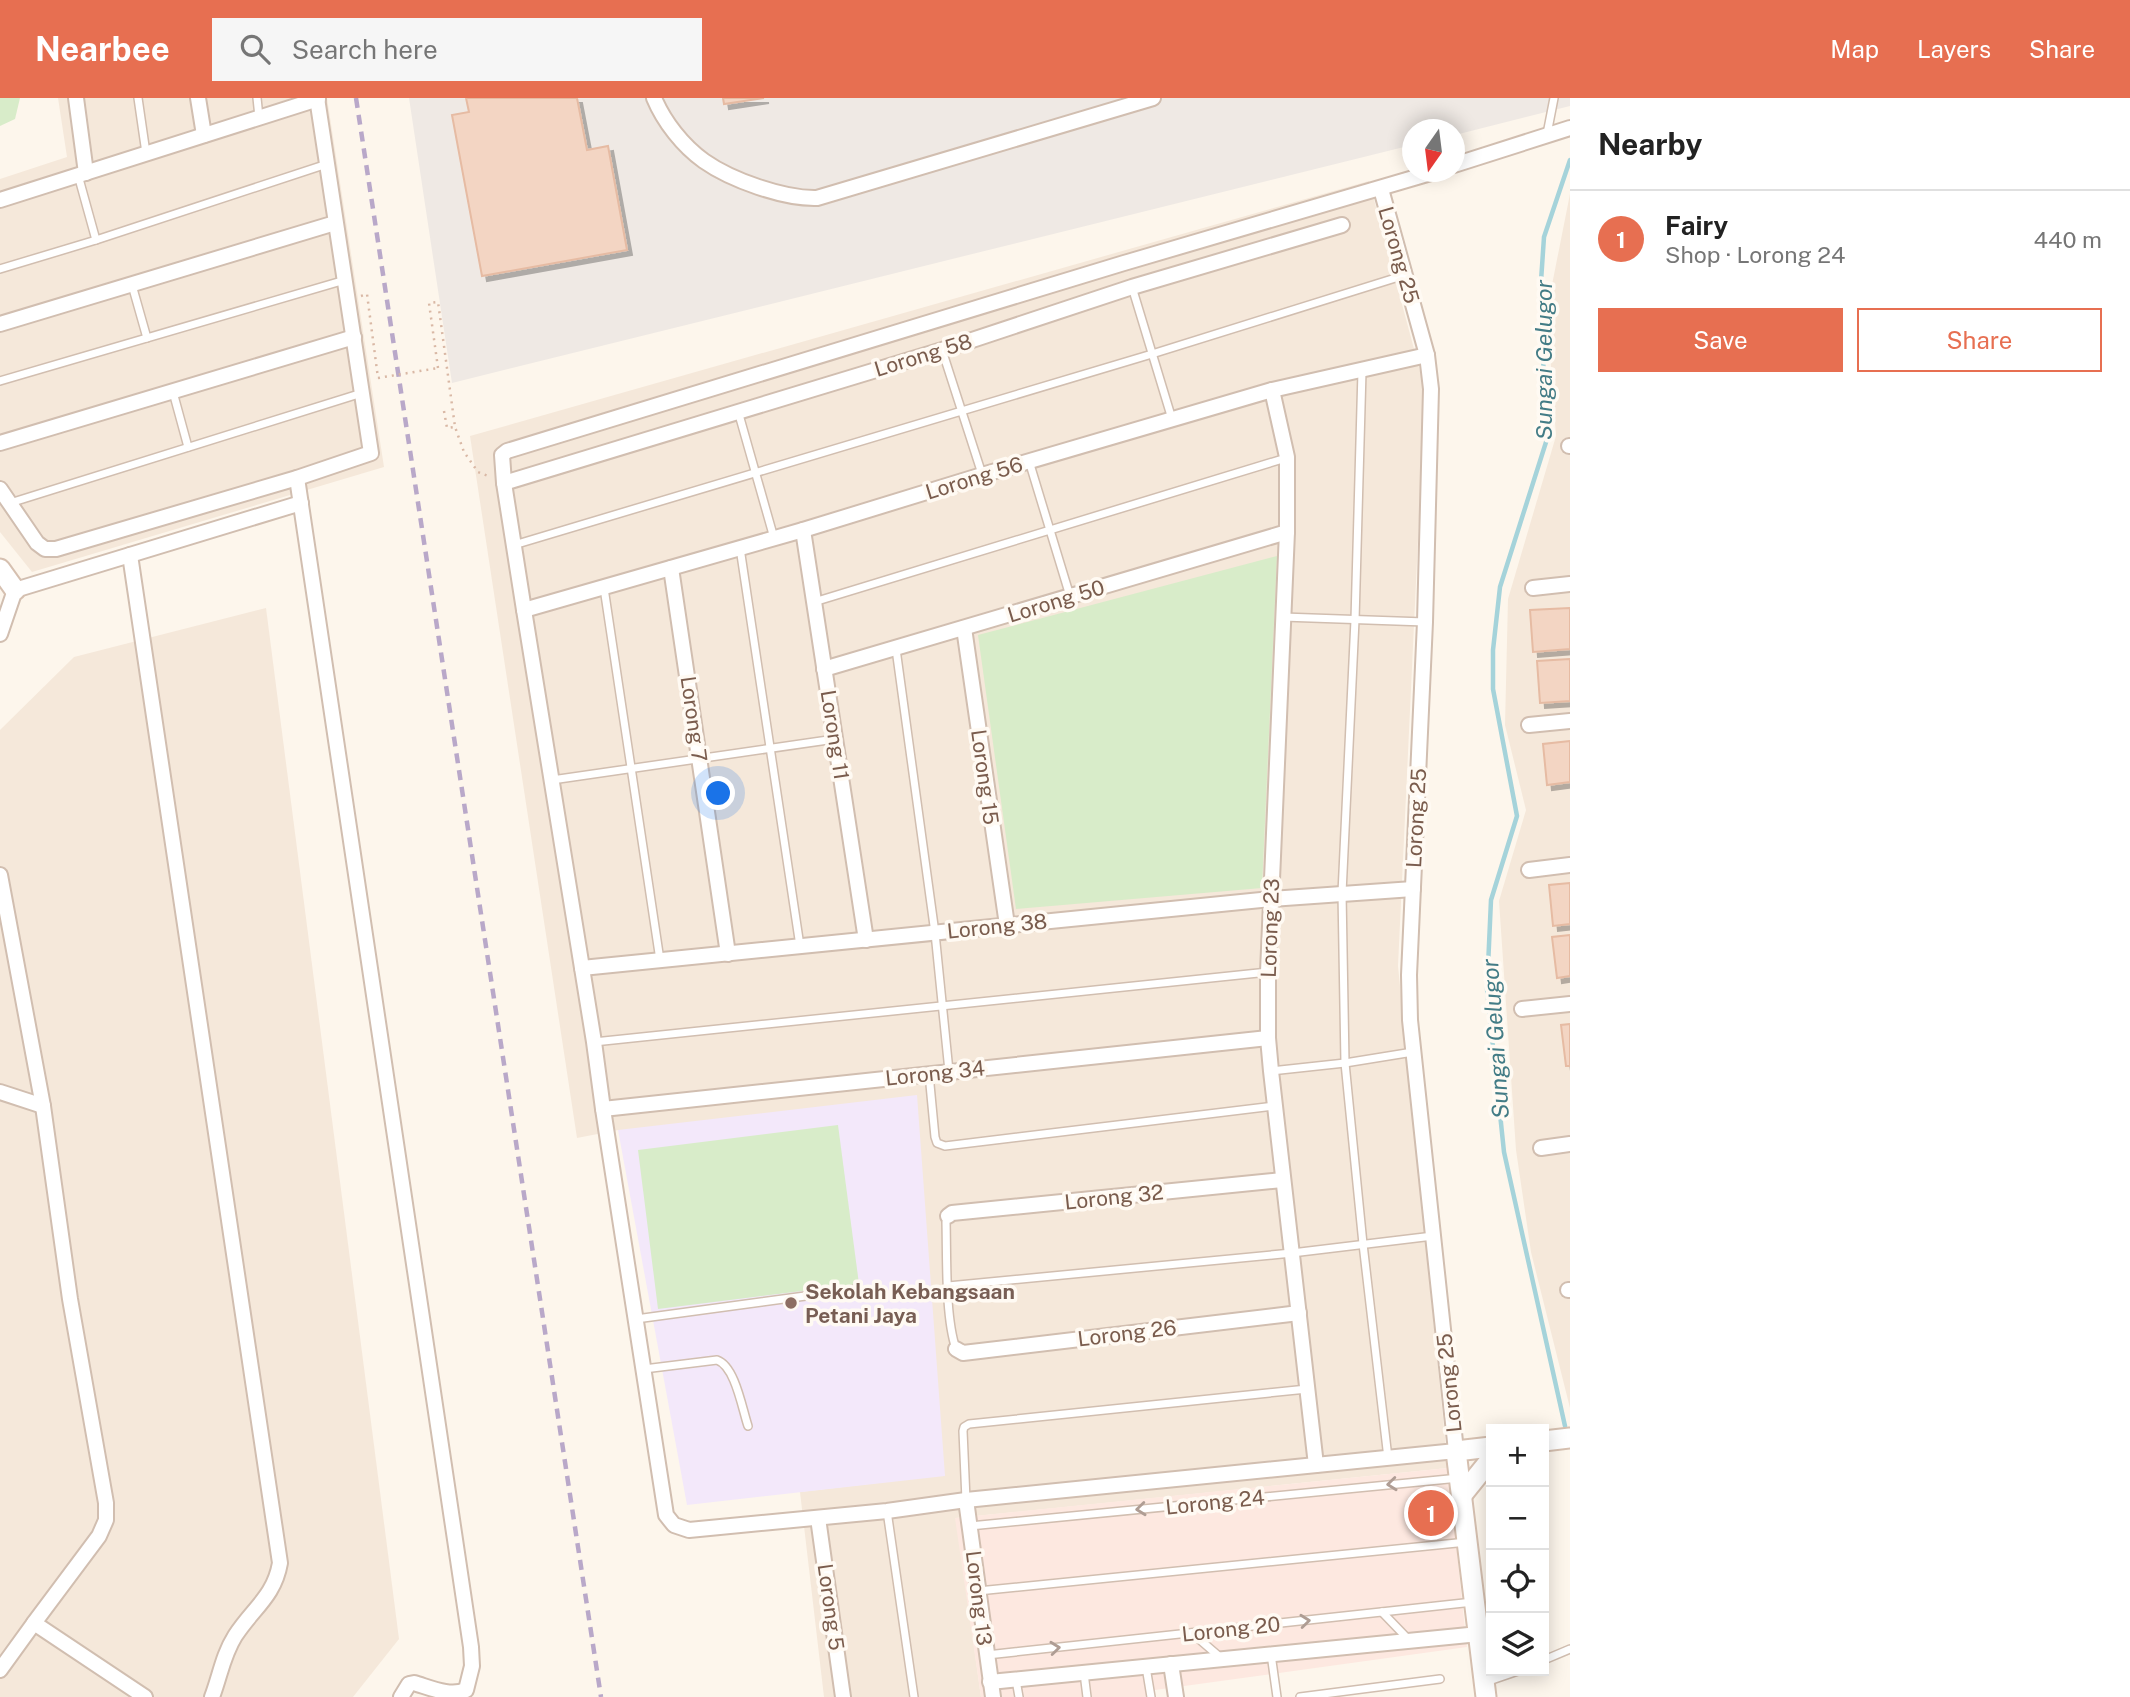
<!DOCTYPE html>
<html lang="en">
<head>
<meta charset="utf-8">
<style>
  body { margin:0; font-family:"Public Sans",sans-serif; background:#f6f6f6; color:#222 }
  .controls { position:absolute; right:21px; bottom:21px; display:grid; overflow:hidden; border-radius:0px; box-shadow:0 4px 18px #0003 }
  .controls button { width:63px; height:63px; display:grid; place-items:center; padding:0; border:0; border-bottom:2px solid #e0e0e0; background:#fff; color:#222; font:35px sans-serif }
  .compass { position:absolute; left:1402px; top:21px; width:63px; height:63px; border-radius:50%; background:#fff; box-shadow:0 4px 18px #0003; rotate:194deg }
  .you { position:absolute; left:719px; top:696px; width:24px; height:24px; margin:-18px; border:5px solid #fff; border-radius:50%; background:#1a73e8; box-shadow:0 0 0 10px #1a73e833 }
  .badge { display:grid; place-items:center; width:46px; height:46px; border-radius:50%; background:#e76f51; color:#fff; font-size:23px; font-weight:700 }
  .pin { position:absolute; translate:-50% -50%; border:4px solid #fff; box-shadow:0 2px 7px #0006 }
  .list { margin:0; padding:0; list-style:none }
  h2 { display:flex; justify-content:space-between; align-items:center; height:91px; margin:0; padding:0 28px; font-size:30px }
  h2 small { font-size:23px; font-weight:400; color:#767676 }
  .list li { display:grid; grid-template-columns:46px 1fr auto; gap:21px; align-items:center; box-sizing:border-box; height:98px; padding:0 28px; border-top:2px solid #e0e0e0 }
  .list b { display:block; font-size:26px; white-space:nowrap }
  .list p { margin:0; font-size:23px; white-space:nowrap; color:#767676 }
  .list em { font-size:23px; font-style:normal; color:#767676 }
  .actions { display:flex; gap:14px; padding:21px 28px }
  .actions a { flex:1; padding:16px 0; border:2px solid #e76f51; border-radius:0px; text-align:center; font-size:24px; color:#e76f51 }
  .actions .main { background:#e76f51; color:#fff }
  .icon { flex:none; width:38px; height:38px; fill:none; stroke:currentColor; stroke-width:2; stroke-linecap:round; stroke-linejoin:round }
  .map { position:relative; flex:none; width:1570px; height:1599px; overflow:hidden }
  header { display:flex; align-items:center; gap:42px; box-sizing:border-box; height:98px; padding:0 35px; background:#e76f51; color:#fff }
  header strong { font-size:33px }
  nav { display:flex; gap:38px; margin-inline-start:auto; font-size:24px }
  .search { width:490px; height:63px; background:#f6f6f6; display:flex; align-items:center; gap:18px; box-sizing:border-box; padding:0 24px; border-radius:0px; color:#767676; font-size:26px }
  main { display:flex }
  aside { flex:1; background:#fff }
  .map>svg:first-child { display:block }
</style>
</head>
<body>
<header>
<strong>Nearbee</strong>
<div class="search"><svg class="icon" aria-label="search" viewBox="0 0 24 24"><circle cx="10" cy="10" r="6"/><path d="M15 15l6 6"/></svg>Search here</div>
<nav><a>Map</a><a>Layers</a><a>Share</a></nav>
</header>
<main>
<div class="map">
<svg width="1570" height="1599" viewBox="0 0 1570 1599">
  <defs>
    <filter id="shadow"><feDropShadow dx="5" dy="5" stdDeviation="0" flood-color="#0004"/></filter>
  </defs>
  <rect width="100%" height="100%" fill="#fdf6ec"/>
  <g fill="#f5e8da">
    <path d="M58 0H327L384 369 32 474 0 434V81L67 59Z"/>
    <path d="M1369 83 1425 292 1398 868 1448 1370 956 1420 981 1599H824L800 1394 945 1377 618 1032 577 1040 470 338Z"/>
    <path d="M1570 96V1310L1531 1154 1516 1052 1499 803 1526 712 1505 627 1508 501 1556 338 1547 212Z"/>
    <path d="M266 510 399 1541 353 1599H0V632L74 559Z"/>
  </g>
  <path fill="#fde8e0" d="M1448 1370 1467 1549 1155 1592V1599H981L955 1420Z"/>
  <path fill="#efe9e4" d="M409 0H1570V8L1455 37 1454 32H1412V47L452 285Z"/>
  <path fill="#f3e8fa" d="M917 997 945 1378 687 1407 618 1032Z"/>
  <g fill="#d8ecc9">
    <path d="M0 0H20L15 21 0 28Z"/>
    <path d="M1277 458 1262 790 1016 811 978 537Z"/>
    <path d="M838 1027 859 1186 658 1211 638 1052Z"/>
  </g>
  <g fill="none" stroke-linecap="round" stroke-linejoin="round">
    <path stroke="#a5d3da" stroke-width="4.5" d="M1565 1328 1504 1054 1487 891 1491 802 1517 718 1493 591V552L1500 489 1547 341 1540 198 1544 139 1570 62"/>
  </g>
  <g fill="#f3d5c3" stroke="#e6bba3" stroke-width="2" filter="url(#shadow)">
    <path d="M466 0H577L587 52 608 48 627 152 482 178 452 17 469 14Z"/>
    <path d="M723 0H764L724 6Z"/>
    <path d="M1570 510V551L1533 554 1530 512Z"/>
    <path d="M1570 561V603L1540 605 1537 563Z"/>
    <path d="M1570 643V684L1547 687 1543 646Z"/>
    <path d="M1570 785V826L1553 828 1549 787Z"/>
    <path d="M1570 837V878L1557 880 1552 839Z"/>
    <path d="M1570 926V968H1566L1561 927Z"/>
  </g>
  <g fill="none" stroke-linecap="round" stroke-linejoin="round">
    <g stroke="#d1beb0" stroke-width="10">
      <g id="lane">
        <path d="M138 0 146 55"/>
        <path d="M257 0 259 19"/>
        <path d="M1547 36 1554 0"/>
        <path d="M78 77 96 142"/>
        <path d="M0 171 96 142 327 66"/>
        <path d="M132 187 147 240"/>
        <path d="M1132 189 1172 321"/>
        <path d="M942 252 982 376"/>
        <path d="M1362 273 1355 522 1342 795 1345 965 1363 1146 1388 1360"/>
        <path d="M0 283 345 182"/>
        <path d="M173 294 188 349"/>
        <path d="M738 313 774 440"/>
        <path d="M1029 363 1070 498"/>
        <path d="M10 405 362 295"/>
        <path d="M514 447 1152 256 1405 177"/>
        <path d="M740 450 800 848"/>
        <path d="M604 490 660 862"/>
        <path d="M814 504 1286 360"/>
        <path d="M1283 519 1425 524"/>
        <path d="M896 551 935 835 949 973"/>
        <path d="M552 682 835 641"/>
        <path d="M594 944 1268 874"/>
        <path d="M1271 973 1345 965 1413 954"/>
        <path d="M929 976 935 1039 937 1045 945 1048 1274 1008"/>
        <path d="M948 1118 946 1124C947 1159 945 1219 956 1251"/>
        <path d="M948 1188 1292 1155 1433 1138"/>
        <path d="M636 1221 857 1191"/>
        <path d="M644 1271 717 1262C735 1268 742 1310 748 1328"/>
        <path d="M966 1402 963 1333 964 1329 969 1326 1307 1291"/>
        <path d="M887 1413 914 1599"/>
        <path d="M970 1428 1459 1380"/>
        <path d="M978 1493 1467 1444"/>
        <path d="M1382 1514 1408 1541"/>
        <path d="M1192 1535 1221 1560"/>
        <path d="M1271 1556 1277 1599"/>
        <path d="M987 1557 1473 1504"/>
        <path d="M1544 1562 1570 1551"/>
        <path d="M1146 1569 1151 1599"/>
        <path d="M1084 1575 1087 1599"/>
        <path d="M1016 1582 1019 1599"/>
        <path d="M1486 1584 1518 1573"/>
        <path d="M1300 1599 1440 1581"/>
      </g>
    </g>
    <g stroke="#d1beb0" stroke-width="18">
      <g id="street">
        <path d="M76 0 86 75"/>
        <path d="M198 0 204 37"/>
        <path d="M654 0C664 24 683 48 704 63 731 82 784 101 817 100L1153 0"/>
        <path d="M1454 67 1570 30"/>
        <path d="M1381 91 1427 257 1431 291 1425 524 1409 877 1410 922 1456 1353 966 1402 887 1413 689 1432 674 1427 666 1417 603 1011 594 944 524 512 504 385 502 357 507 353 1124 165 1434 74"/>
        <path d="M0 102 318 1"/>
        <path d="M0 226 335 125"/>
        <path d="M1272 292 1287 359V434L1268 874V940L1271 973 1316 1367"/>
        <path d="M0 345 354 239"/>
        <path d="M1569 348H1570"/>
        <path d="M297 380 471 1549 472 1568 466 1592C450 1599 431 1590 414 1585L409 1586 401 1599"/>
        <path d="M504 385 942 252 1132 189 1342 127"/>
        <path d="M0 391 37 445 45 451H56L297 380 371 355 317 0"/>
        <path d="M803 432 866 842"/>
        <path d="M130 457 280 1465C274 1499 253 1510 235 1538 223 1557 220 1578 212 1599"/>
        <path d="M671 470 728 856"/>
        <path d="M1533 490 1570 486"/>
        <path d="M524 512 803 432 982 377 1272 292 1427 257"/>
        <path d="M964 530 1007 827"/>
        <path d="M0 536 15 492 301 405"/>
        <path d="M824 571 1287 434"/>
        <path d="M1529 627 1570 623"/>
        <path d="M1529 772 1570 767"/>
        <path d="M0 777 43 1008 70 1201 106 1405V1422L99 1438 34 1525"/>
        <path d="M582 870 1271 801 1413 791"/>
        <path d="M1522 911 1570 906"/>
        <path d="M0 994 43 1008"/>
        <path d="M603 1011 1268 940"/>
        <path d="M1541 1050 1570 1046"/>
        <path d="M948 1118 952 1115 1282 1082"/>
        <path d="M1568 1192H1570"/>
        <path d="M956 1251 963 1255 1299 1215"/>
        <path d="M966 1402 993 1599"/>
        <path d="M818 1420 843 1599"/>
        <path d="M1171 1566 1176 1599"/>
        <path d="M0 1572 34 1525 145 1599"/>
        <path d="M990 1584 1479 1536"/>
      </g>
    </g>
    <g stroke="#d6c0b0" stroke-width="23">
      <g id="secondary">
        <path d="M0 471 15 492"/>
        <path d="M1544 1343 1570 1340"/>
        <path d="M1462 1397 1491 1361"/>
        <path d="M1486 1599 1456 1353 1491 1349"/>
      </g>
    </g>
    <g stroke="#d9b8a5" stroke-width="2.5" stroke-dasharray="2 5" stroke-linecap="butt">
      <path d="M361 198 367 196 378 280"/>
      <path d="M438 270 429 205 438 204 455 329 464 354 478 374 488 378"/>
      <path d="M444 313 447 330 455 329"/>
    </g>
    <use href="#lane" stroke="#fff" stroke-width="7"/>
    <use href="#street" stroke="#fff" stroke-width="14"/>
    <use href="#secondary" stroke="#fff" stroke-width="19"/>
    <path stroke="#b9a8c9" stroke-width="4.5" stroke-dasharray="10 7" stroke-linecap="butt" d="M356 0 601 1599"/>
    <path stroke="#d9b8a5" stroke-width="2.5" stroke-dasharray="2 5" stroke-linecap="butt" d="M378 280 438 270"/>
  </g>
  <defs><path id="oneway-chevron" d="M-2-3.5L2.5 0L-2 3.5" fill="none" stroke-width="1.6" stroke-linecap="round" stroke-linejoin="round" transform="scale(1.75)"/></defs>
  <g stroke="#af9d94">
    <use href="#oneway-chevron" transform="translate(1392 1386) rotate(174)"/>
    <use href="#oneway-chevron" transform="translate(1141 1411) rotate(174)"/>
    <use href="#oneway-chevron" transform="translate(1305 1523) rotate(-6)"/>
    <use href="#oneway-chevron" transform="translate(1055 1550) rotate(-6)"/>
  </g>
  <circle fill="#8d6e63" stroke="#fffaf3" stroke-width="2.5" cx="791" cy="1205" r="7"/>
  <g text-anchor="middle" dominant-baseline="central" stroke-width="7" stroke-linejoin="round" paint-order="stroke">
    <g font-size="21" fill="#7a5c4d" stroke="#fffaf3">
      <text transform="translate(1399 157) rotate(74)">Lorong 25</text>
      <text transform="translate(923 257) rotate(-17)">Lorong 58</text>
      <text transform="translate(974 380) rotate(-17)">Lorong 56</text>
      <text transform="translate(1056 503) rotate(-17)">Lorong 50</text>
      <text transform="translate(694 621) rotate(82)">Lorong 7</text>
      <text transform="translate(835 637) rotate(81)">Lorong 11</text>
      <text transform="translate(985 679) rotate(82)">Lorong 15</text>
      <text transform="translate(1416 720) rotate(-87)">Lorong 25</text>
      <text transform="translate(997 828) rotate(-6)">Lorong 38</text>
      <text transform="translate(1270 830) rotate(-88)">Lorong 23</text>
      <text transform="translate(935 975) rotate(-6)">Lorong 34</text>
      <text transform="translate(1114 1099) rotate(-6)">Lorong 32</text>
      <text transform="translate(1127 1235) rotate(-7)">Lorong 26</text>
      <text transform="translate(1449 1285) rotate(-96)">Lorong 25</text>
      <text transform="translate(1215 1404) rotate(-6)">Lorong 24</text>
      <text transform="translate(979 1500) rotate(83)">Lorong 13</text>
      <text transform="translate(831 1509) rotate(82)">Lorong 5</text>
      <text transform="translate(1231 1531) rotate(-6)">Lorong 20</text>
    </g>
    <g font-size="21" font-weight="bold" fill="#785e54" stroke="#fffaf3" text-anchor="start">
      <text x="805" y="1193">Sekolah Kebangsaan<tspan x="805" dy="24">Petani Jaya</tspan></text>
    </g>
    <g font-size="23" font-style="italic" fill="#437c86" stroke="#fffaf3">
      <text transform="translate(1543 262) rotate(-90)">Sungai Gelugor</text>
      <text transform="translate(1495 941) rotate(-94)">Sungai Gelugor</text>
    </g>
  </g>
</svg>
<div class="controls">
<button>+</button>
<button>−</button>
<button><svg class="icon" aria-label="locate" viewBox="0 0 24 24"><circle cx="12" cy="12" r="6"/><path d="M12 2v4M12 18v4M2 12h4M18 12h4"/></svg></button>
<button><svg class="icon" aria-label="layers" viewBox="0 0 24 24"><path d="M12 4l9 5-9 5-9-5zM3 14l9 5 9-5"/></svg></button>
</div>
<svg class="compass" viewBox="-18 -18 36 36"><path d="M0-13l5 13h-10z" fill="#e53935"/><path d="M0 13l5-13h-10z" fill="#767676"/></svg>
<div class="you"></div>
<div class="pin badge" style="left:1431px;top:1415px">1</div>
</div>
<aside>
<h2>Nearby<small></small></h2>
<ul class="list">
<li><span class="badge">1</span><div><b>Fairy</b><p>Shop · Lorong 24</p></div><em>440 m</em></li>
</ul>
<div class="actions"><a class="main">Save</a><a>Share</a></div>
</aside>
</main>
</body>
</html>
